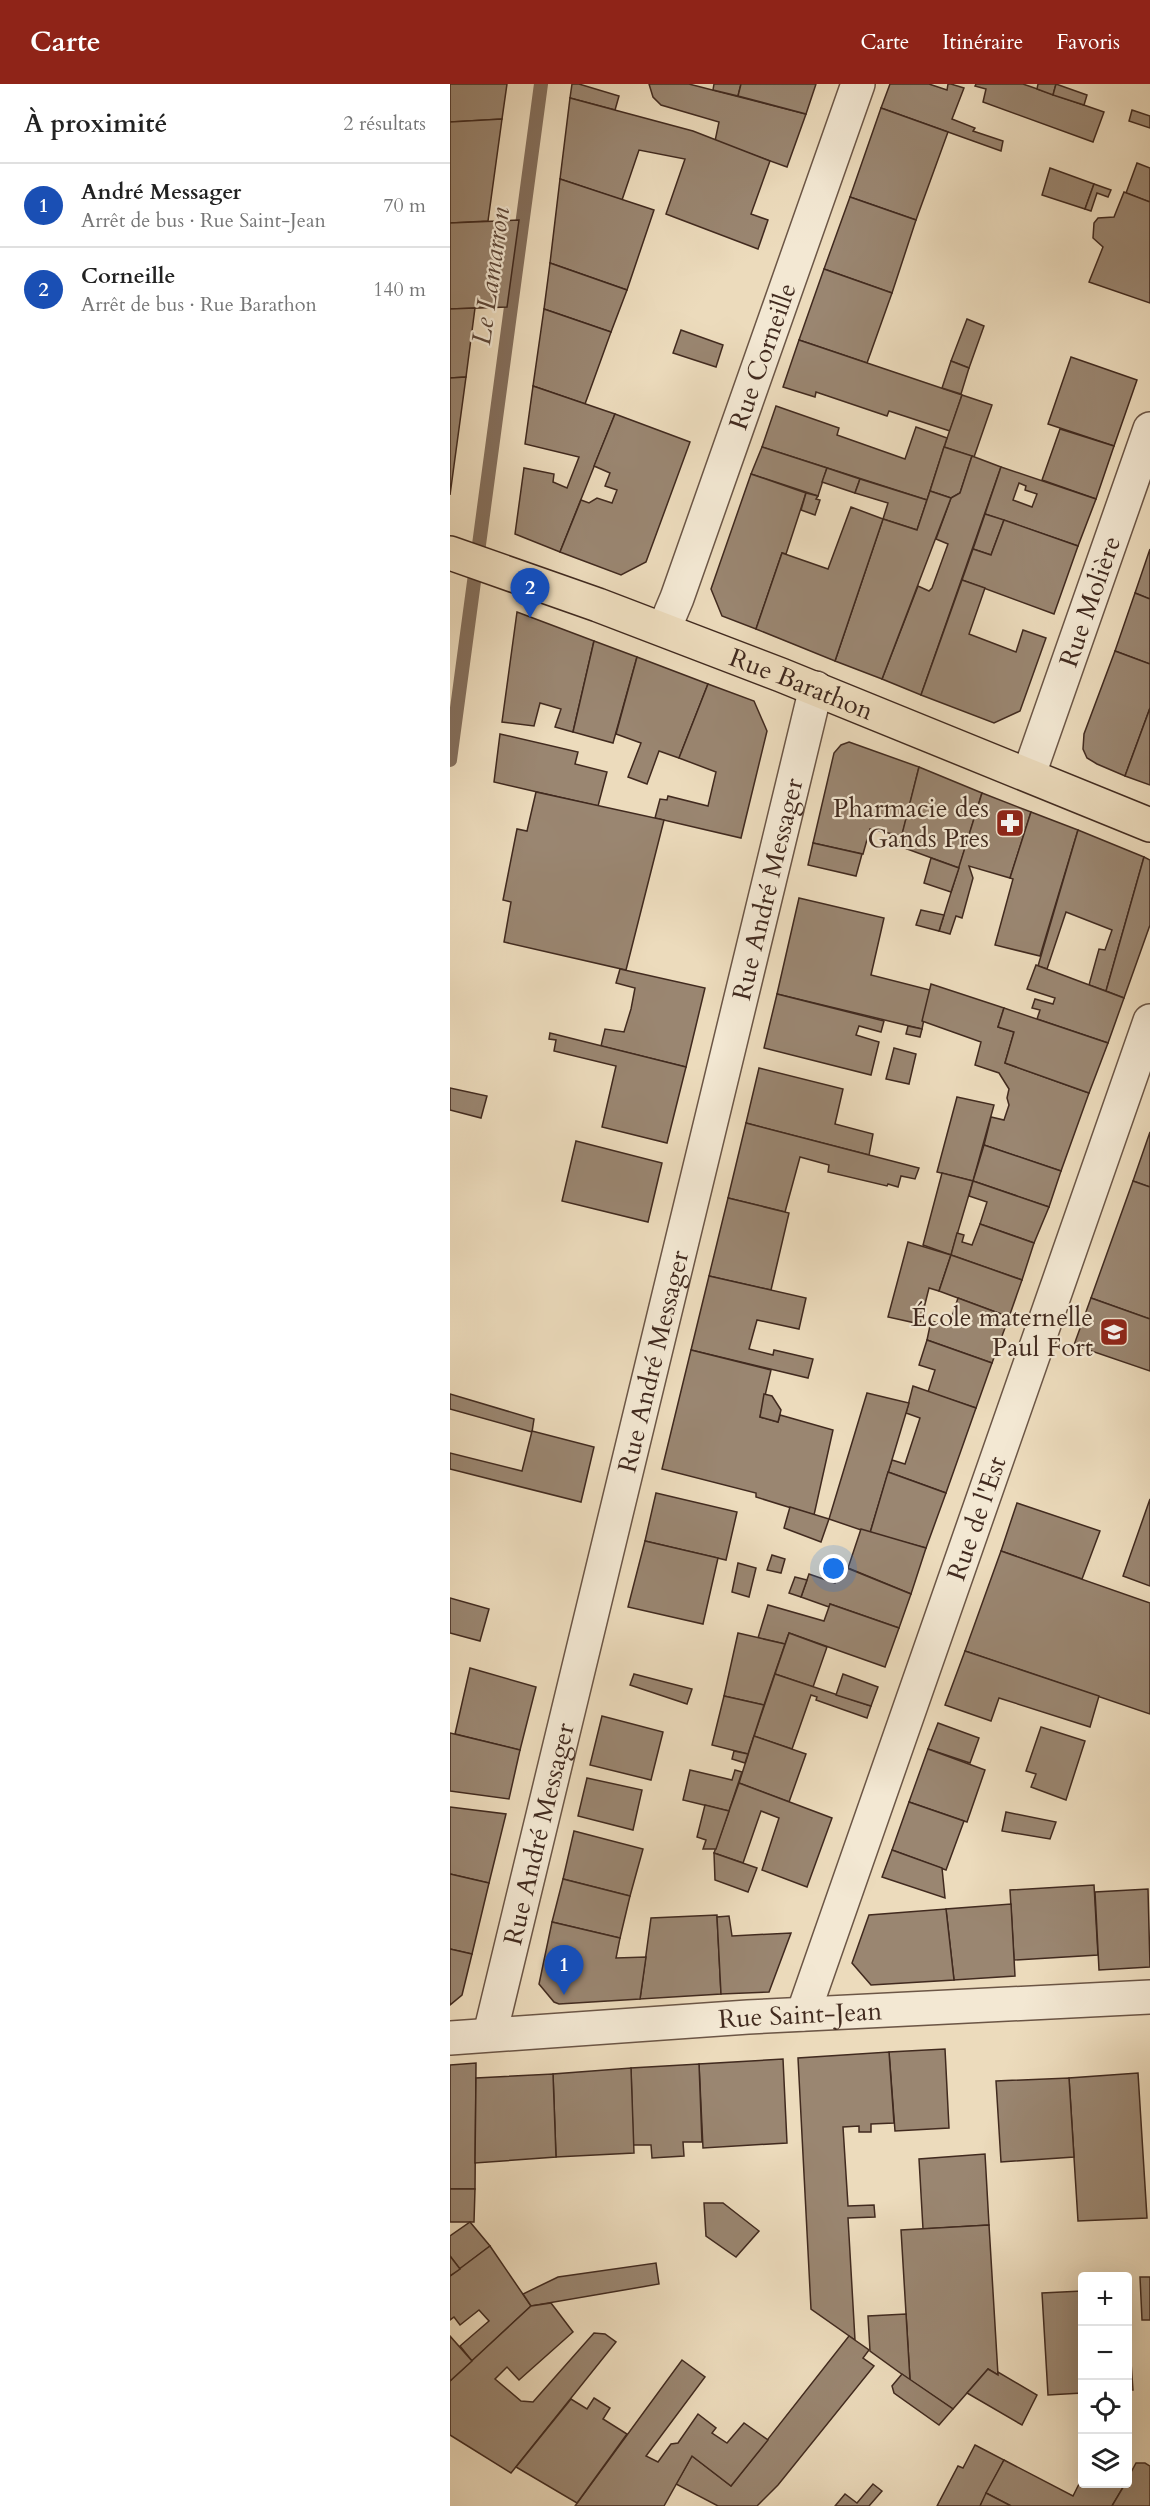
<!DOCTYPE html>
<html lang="fr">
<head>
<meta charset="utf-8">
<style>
  body { margin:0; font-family:Cardo,serif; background:#f2f2f2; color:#222 }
  .controls { position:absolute; right:18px; bottom:18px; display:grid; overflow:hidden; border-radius:6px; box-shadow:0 6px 24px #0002 }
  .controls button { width:54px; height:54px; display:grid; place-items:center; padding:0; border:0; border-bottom:2px solid #e0e0e0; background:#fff; color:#222; font:30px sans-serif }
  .you { position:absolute; left:384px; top:1485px; width:21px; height:21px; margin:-15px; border:4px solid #fff; border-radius:50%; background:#1a73e8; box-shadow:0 0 0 9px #1a73e833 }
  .badge { display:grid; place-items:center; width:39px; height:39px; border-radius:50%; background:#8f2418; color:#fff; font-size:20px; font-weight:700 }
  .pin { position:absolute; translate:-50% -50px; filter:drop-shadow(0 2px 3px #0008) }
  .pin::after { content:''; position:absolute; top:32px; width:21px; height:18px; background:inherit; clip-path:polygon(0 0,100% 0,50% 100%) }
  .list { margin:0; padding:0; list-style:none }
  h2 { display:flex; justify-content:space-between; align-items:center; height:78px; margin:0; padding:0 24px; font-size:26px }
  h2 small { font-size:20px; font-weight:400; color:#767676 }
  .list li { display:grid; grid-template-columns:39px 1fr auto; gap:18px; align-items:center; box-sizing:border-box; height:84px; padding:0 24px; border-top:2px solid #e0e0e0 }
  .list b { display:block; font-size:22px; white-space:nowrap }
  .list p { margin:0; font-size:20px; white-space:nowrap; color:#767676 }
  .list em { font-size:20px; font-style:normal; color:#767676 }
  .icon { flex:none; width:33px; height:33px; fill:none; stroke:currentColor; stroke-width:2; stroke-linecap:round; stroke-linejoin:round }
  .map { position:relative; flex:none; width:700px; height:2422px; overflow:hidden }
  header { display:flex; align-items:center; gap:36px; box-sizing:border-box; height:84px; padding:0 30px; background:#8f2418; color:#fff }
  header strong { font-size:28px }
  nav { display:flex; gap:33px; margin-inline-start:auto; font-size:21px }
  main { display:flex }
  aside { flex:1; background:#fff }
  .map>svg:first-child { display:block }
</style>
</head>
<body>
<header>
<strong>Carte</strong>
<nav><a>Carte</a><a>Itinéraire</a><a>Favoris</a></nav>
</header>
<main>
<aside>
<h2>À proximité<small>2 résultats</small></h2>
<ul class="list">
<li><span class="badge" style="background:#1a4fb4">1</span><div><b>André Messager</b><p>Arrêt de bus · Rue Saint-Jean</p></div><em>70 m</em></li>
<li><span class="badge" style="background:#1a4fb4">2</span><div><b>Corneille</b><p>Arrêt de bus · Rue Barathon</p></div><em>140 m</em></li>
</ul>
</aside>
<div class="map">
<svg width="700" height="2422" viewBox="0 0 700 2422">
  <rect width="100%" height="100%" fill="#ecdbbc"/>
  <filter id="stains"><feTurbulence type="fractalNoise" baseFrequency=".00333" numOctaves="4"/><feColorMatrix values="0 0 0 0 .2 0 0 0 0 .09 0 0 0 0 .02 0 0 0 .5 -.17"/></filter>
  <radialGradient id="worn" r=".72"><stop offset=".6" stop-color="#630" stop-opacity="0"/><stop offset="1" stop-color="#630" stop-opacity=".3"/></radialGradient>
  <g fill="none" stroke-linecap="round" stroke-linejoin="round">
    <path stroke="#85705d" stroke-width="14" d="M0 676 91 0"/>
  </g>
  <g fill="#9a8671" stroke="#412a1f" stroke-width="1.5" fill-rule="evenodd">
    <path d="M0 0H57L52 35 0 38Z"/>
    <path d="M122 0H129L169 12 165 26 120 14Z"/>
    <path d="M199 0H239L356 30 337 83 265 57 269 38 211 21 203 13Z"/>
    <path d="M264 0H291L288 12 263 6Z"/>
    <path d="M291 0H366L356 30 288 12Z"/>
    <path d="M440 0H479L497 6 498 0H501L514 4 502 35 525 44 523 47 553 57 551 67 431 24Z"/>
    <path d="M526 0H573L654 28 643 58 533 18 536 5 525 2Z"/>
    <path d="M588 0H606L603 11 587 5Z"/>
    <path d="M606 0 637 11 634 21 603 11Z"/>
    <path d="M120 14 243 47 320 77 301 130 318 136 308 165 216 130 235 75 189 66 172 116 110 95Z"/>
    <path d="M431 24 498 48 466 136 400 113Z"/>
    <path d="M682 26 700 32V44L679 37Z"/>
    <path d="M52 35 38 137 0 139V38Z"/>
    <path d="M687 79 700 84V118L676 109Z"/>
    <path d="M600 84 644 100 635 125 592 111Z"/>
    <path d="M110 95 204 126 177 206 100 179Z"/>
    <path d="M644 100 661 106 658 113 647 109 641 127 635 125Z"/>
    <path d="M674 108 700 118V219L639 198 653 163 643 154 644 139 648 134 664 133Z"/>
    <path d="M400 113 466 136 442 209 374 185Z"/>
    <path d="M69 136 57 223 0 225V139Z"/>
    <path d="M100 179 177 206 161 248 94 225Z"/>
    <path d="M374 185 442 209 417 279 349 256Z"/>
    <path d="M25 224 16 293 0 294V225Z"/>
    <path d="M94 225 161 248 135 320 83 302Z"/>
    <path d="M517 235 534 242 519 284 501 277Z"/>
    <path d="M231 246 273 261 266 283 223 269Z"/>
    <path d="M349 256 512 311 500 347 439 327 437 332 366 308 365 313 333 303Z"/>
    <path d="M621 273 687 296 664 362 598 340Z"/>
    <path d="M501 277 519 284 511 310 492 304Z"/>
    <path d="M16 293 0 411V294Z"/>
    <path d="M83 302 165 330 110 468 65 450 74 384 104 390 103 398 117 404 129 373 75 360Z"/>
    <path d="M512 311 542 321 524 373 494 363Z"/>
    <path d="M326 322 389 344 387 351 455 375 466 343 497 354 477 416 312 363Z"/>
    <path d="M165 330 240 358 196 478 171 491 110 468 131 416 139 419 147 414 162 419 167 406 155 402 160 389 144 382Z"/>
    <path d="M610 345 664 362 646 415 592 396Z"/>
    <path d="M312 363 377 384 368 412 301 390Z"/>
    <path d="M494 363 522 372 510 409 501 414 480 407Z"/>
    <path d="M522 372 551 383 471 611 432 595 468 502 479 507 482 504 498 460 486 455 501 414 510 409Z"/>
    <path d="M551 383 646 415 628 462 535 430ZM569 399 576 402 575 406 587 410 582 423 563 416Z"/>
    <path d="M377 384 410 395 405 409 372 398Z"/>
    <path d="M301 390 356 409 336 470 332 469 306 545 272 532 261 505Z"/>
    <path d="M410 395 477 416 467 446 433 435 438 419 405 409Z"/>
    <path d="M480 407 501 414 432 595 385 577 433 435 467 446Z"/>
    <path d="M356 409 368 412 366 415 370 416 365 431 351 426Z"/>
    <path d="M401 423 433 435 385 577 306 545 332 469 378 485Z"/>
    <path d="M535 430 554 436 541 471 523 465Z"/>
    <path d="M554 436 628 462 604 530 512 496 523 465 541 471Z"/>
    <path d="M700 465V515L685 509Z"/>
    <path d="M512 496 535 504 519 550 566 568 573 546 596 554 570 627 544 639 471 611Z"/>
    <path d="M685 509 700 515V580L665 567Z"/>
    <path d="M67 528 144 557 123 648 105 643 111 625 90 619 84 642 52 638Z"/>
    <path d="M144 557 187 573 163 659 123 648Z"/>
    <path d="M665 567 700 580V624L675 692 647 680 637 674 633 665 634 650Z"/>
    <path d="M187 573 258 600 229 674 209 667 197 700 178 693 191 659 166 650Z"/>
    <path d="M258 600 304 617 317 647 291 754 205 734 210 715 217 716 218 712 258 722 266 688 229 674Z"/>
    <path d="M700 624V701L675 692Z"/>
    <path d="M50 650 128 668 125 680 157 688 148 722 44 698Z"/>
    <path d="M399 658 469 683 452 752 420 745 413 770 363 759 384 669 391 661Z"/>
    <path d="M469 683 532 709 509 784 449 762Z"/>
    <path d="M86 708 214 736 176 886 54 858 61 818 53 816 67 745 77 747Z"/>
    <path d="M532 709 581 728 560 794 519 782 523 794 512 834 506 832 500 850 489 847Z"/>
    <path d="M581 728 628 746 590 872 545 861 563 795 560 794Z"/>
    <path d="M628 746 694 773 656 907 639 901 649 865 655 866 662 846 616 828 597 885 588 882Z"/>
    <path d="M363 759 412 770 406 792 358 781Z"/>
    <path d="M694 773 700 776V841L674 914 656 907Z"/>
    <path d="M481 774 509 784 501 808 474 799Z"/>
    <path d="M349 814 434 834 421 891 480 906 472 945 327 910Z"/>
    <path d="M471 826 494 831 489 847 466 841Z"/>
    <path d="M586 881 674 914 658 959 587 935 590 926 582 924 585 915 603 920 605 914 577 905Z"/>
    <path d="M170 885 255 904 236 983 151 962 155 945 174 948 181 925 185 904 166 899Z"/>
    <path d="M481 900 554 924 548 943 564 948 555 979 639 1009 611 1087 534 1061 541 1033 554 1036 559 1021 557 1014 559 1005 549 989 525 981 531 958 472 937Z"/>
    <path d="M327 910 434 937 431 948 409 942 406 951 429 958 421 991 314 964Z"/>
    <path d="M554 924 658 959 639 1009 555 979 564 948 548 943Z"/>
    <path d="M458 942 472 945 470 953 456 950Z"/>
    <path d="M100 949 236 983 217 1059 152 1043 166 982 104 967 106 956 99 955Z"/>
    <path d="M444 964 466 970 459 1000 436 995Z"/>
    <path d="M309 984 393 1005 385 1040 423 1050 419 1071 296 1039Z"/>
    <path d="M0 1004 37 1012 31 1034 0 1026Z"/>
    <path d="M507 1013 544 1021 523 1097 487 1088Z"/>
    <path d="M296 1039 419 1071 469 1084 465 1095 451 1092 448 1103 438 1100 437 1102 378 1088 379 1081 350 1073 335 1128 278 1114Z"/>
    <path d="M700 1048V1103L683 1097Z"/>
    <path d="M126 1057 212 1079 198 1138 112 1117Z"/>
    <path d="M534 1061 611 1087 599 1123 523 1097Z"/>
    <path d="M492 1089 523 1097 501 1171 473 1161Z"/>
    <path d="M523 1097 599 1123 584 1159 530 1140 537 1118 519 1112Z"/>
    <path d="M683 1097 700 1103V1235L641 1214Z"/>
    <path d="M278 1114 339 1129 321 1206 259 1192Z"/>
    <path d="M530 1140 584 1159 572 1196 501 1171 507 1149 514 1151 512 1158 522 1161Z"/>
    <path d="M458 1158 501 1171 489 1207 479 1204 470 1240 438 1233Z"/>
    <path d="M501 1171 572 1196 559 1233 489 1207Z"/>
    <path d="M259 1192 356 1214 349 1245 307 1236 299 1265 323 1271 324 1266 363 1275 358 1294 241 1266Z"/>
    <path d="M508 1214 559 1233 542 1279 477 1256 481 1237 499 1242Z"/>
    <path d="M641 1214 700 1235V1287L624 1261Z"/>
    <path d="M477 1256 542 1279 526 1324 478 1308 485 1286 469 1281Z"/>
    <path d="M241 1266 321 1286 310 1333 328 1338 330 1331 383 1346 364 1431 306 1413V1409L212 1385Z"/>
    <path d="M463 1302 526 1324 496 1409 438 1388 442 1376 455 1380 470 1334 456 1329Z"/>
    <path d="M417 1309 459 1319 420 1449 379 1435Z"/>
    <path d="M0 1310 84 1335 82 1348 0 1325Z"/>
    <path d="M314 1310 322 1312 331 1326 328 1338 310 1333Z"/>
    <path d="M82 1347 144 1363 131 1418 0 1385V1369L72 1387Z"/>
    <path d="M438 1388 496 1409 476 1464 420 1449Z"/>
    <path d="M206 1409 287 1428 276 1476 195 1457Z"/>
    <path d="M700 1415V1502L673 1492Z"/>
    <path d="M567 1419 650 1447 632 1495 551 1467Z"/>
    <path d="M340 1423 379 1435 371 1458 334 1444Z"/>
    <path d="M411 1445 476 1464 461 1510 398 1484Z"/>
    <path d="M195 1457 268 1474 253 1540 178 1523Z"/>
    <path d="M551 1467 700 1519V1630L515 1567Z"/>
    <path d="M322 1471 335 1475 331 1489 317 1486Z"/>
    <path d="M288 1479 306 1484 299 1513 282 1508Z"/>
    <path d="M392 1482 461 1510 449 1544 380 1520 379 1523 351 1513 359 1490 385 1499Z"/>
    <path d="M345 1493 357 1496 351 1513 339 1509Z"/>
    <path d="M0 1514 39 1525 30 1557 0 1549Z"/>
    <path d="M380 1520 449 1544 435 1583 339 1549 335 1560 308 1554 318 1521 374 1537Z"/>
    <path d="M288 1549 335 1560 314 1621 274 1612Z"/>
    <path d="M339 1549 377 1563 363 1603 325 1590Z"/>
    <path d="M515 1567 649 1612 640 1643 549 1614 541 1637 495 1621Z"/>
    <path d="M20 1584 86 1603 70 1666 5 1650Z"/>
    <path d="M184 1590 242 1605 237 1620 180 1601Z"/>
    <path d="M325 1590 421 1622 417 1634 366 1616 367 1613 361 1611 342 1665 304 1652Z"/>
    <path d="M393 1590 428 1603 421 1622 386 1611Z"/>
    <path d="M274 1612 314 1621 298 1670 262 1661Z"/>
    <path d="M152 1632 213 1648 201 1696 140 1681Z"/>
    <path d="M488 1639 529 1654 520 1679 478 1665Z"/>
    <path d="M591 1643 635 1657 616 1716 581 1703 586 1690 576 1687Z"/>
    <path d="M0 1649 70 1666 59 1715 0 1707Z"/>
    <path d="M304 1652 356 1670 339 1718 289 1699Z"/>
    <path d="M478 1665 535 1686 517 1738 459 1718Z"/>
    <path d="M284 1667 298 1670 295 1679 282 1675Z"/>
    <path d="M240 1686 282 1696 285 1686 292 1688 279 1727 233 1716Z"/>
    <path d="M137 1694 192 1706 183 1746 128 1732Z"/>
    <path d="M289 1699 382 1734 357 1803 312 1786 329 1734 311 1727 293 1779 264 1769Z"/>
    <path d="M459 1718 514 1737 496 1786 442 1766Z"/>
    <path d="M255 1721 279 1727 266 1765H253L256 1756 247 1753Z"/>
    <path d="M0 1723 56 1730 39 1799 0 1790Z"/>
    <path d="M556 1728 606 1738 600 1755 552 1747Z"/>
    <path d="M124 1747 193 1765 180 1812 113 1795Z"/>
    <path d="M442 1766 492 1784 495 1814 432 1793Z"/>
    <path d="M264 1769 307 1784 298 1808 265 1796Z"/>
    <path d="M0 1790 39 1799 22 1870 0 1865Z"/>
    <path d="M113 1795 180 1812 170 1854 102 1838Z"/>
    <path d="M644 1801 648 1871 564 1876 560 1806Z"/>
    <path d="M698 1805 700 1883 649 1886 645 1808Z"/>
    <path d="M561 1820 565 1892 504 1896 496 1825Z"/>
    <path d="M496 1825 504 1896 421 1901 402 1879 419 1831Z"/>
    <path d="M267 1831 271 1910 190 1915 201 1834Z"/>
    <path d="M279 1832 282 1852 341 1849 319 1908 271 1910 267 1833Z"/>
    <path d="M102 1838 170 1854 166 1874 196 1873 190 1915 109 1920 104 1918 89 1900Z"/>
    <path d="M0 1865 22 1870 12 1911 0 1921Z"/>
    <path d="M495 1965 499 2044 445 2047 439 1968Z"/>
    <path d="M439 1968 444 2039 421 2040V2048H409V2042L393 2043 398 2122 424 2121 425 2133 398 2134 405 2256 361 2225 348 1974Z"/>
    <path d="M333 1975 337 2059 253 2064 249 1980Z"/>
    <path d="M26 1979 25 2105H0V1981Z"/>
    <path d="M249 1980 252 2058H233L234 2072 202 2074 201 2061H183L181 1984Z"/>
    <path d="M181 1984 184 2069 106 2073 103 1990Z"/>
    <path d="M688 1989 697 2134 628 2137 619 1994Z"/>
    <path d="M103 1990 106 2073 25 2079 26 1994Z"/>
    <path d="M619 1994 624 2073 551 2078 546 1997Z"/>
    <path d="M535 2070 539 2141 473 2145 469 2075Z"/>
    <path d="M0 2105H25L24 2138H0Z"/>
    <path d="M254 2119H273L309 2147 286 2173 256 2152Z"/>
    <path d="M20 2138 40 2162 10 2185 0 2172V2152Z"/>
    <path d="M539 2141 548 2291 538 2285 503 2325 460 2296 451 2146Z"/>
    <path d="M40 2162 81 2222 22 2277 10 2262 39 2237 29 2226 10 2241 4 2233 0 2236V2192Z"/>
    <path d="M0 2172 10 2185 0 2192Z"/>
    <path d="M206 2179 209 2200 81 2222 73 2210 108 2193Z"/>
    <path d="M690 2193H700V2236H692Z"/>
    <path d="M632 2207V2309L598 2311 592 2209Z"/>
    <path d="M101 2219 123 2248 69 2296 57 2283 45 2295 71 2317 83 2318 144 2249 155 2250 166 2258 61 2389 0 2351V2297L81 2222Z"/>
    <path d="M456 2230 460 2296 420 2267 418 2232Z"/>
    <path d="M678 2237 683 2306H678Z"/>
    <path d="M0 2252 22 2277 0 2297Z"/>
    <path d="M399 2252 419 2266 413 2274 424 2282 328 2401 307 2422H268L226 2400 242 2372 281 2402Z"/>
    <path d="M232 2276 255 2293 196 2372 208 2378 221 2360 228 2359 248 2330 266 2344 262 2349 277 2359 294 2339 318 2356 281 2402 242 2372 214 2422H125Z"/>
    <path d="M538 2285 548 2291V2288L587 2311 572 2341 517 2309Z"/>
    <path d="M452 2290 503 2325 489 2341 444 2309 442 2302Z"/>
    <path d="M144 2314 160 2324 153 2335 177 2350 127 2419 66 2383 121 2315 137 2325Z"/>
    <path d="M525 2361 554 2376 530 2422H487L508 2382 513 2384Z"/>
    <path d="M554 2376 623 2412 632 2394V2400H675L662 2422H561L536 2409Z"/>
    <path d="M686 2379H695L700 2382V2422H662L675 2400H678V2394Z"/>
    <path d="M423 2400 432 2407 419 2422H385L395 2410 407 2419Z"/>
    <path d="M536 2409 561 2422H530Z"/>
  </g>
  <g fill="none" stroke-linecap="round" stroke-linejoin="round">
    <g stroke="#6c5646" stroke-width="36">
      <g id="minor">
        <path id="s1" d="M214 545 227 514 408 0"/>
        <path id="s2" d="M579 690 700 345"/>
        <path id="s3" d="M353 1930 700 937"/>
        <path id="s4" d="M40 1950 366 604"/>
        <path id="s5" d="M0 1954 298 1933 700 1913"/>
      </g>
    </g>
    <g stroke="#412a1f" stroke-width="36">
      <g id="major">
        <path id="s6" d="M0 469 148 521 331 591 700 741"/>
      </g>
    </g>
    <use href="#minor" stroke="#f3e8d3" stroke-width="33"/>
    <use href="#major" stroke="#ecdbbc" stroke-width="33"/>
  </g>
  <defs>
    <g id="pharmacy-square" transform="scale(1.5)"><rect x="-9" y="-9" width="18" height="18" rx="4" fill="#8f2418" stroke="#f3e8d3"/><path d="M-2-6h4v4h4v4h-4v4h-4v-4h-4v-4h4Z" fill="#fff"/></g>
    <g id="school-square" transform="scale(1.5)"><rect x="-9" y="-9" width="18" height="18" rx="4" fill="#8f2418" stroke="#f3e8d3"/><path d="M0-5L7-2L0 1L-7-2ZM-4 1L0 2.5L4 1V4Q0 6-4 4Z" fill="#fff"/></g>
  </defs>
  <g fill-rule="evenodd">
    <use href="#pharmacy-square" x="560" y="739"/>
    <use href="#school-square" x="664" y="1248"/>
  </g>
  <g text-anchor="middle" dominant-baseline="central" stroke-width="4.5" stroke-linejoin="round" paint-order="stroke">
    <g font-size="26" fill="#412a1f" stroke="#f3e8d3">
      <text stroke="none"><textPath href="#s1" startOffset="290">Rue Corneille</textPath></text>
      <text stroke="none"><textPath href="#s2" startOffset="183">Rue Molière</textPath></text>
      <text stroke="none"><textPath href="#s6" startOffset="375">Rue Barathon</textPath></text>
      <text stroke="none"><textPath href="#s4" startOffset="1178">Rue André Messager</textPath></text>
      <text stroke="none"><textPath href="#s4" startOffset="692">Rue André Messager</textPath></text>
      <text stroke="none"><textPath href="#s3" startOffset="525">Rue de l'Est</textPath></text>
      <text stroke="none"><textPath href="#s4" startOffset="206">Rue André Messager</textPath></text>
      <text stroke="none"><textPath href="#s5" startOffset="351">Rue Saint-Jean</textPath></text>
    </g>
    <g font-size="26" fill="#412a1f" stroke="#f3e8d3" text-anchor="end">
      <text x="539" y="724">Pharmacie des<tspan x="539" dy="30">Gands Pres</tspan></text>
      <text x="643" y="1233">École maternelle<tspan x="643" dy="30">Paul Fort</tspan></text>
    </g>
    <g font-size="27" font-style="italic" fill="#5d4739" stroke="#f3e8d3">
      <text transform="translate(41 192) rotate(-82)">Le Lamarron</text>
    </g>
  </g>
  <rect width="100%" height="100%" filter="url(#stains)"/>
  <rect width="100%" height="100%" fill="url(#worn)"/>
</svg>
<div class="controls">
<button>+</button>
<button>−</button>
<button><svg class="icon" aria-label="locate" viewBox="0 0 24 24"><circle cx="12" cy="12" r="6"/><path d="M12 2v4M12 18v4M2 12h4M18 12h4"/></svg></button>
<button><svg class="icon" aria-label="layers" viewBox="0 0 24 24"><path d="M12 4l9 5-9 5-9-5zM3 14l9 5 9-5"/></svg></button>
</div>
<div class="you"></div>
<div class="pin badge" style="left:114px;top:1911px;background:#1a4fb4">1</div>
<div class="pin badge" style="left:80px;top:534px;background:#1a4fb4">2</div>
</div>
</main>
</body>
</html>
